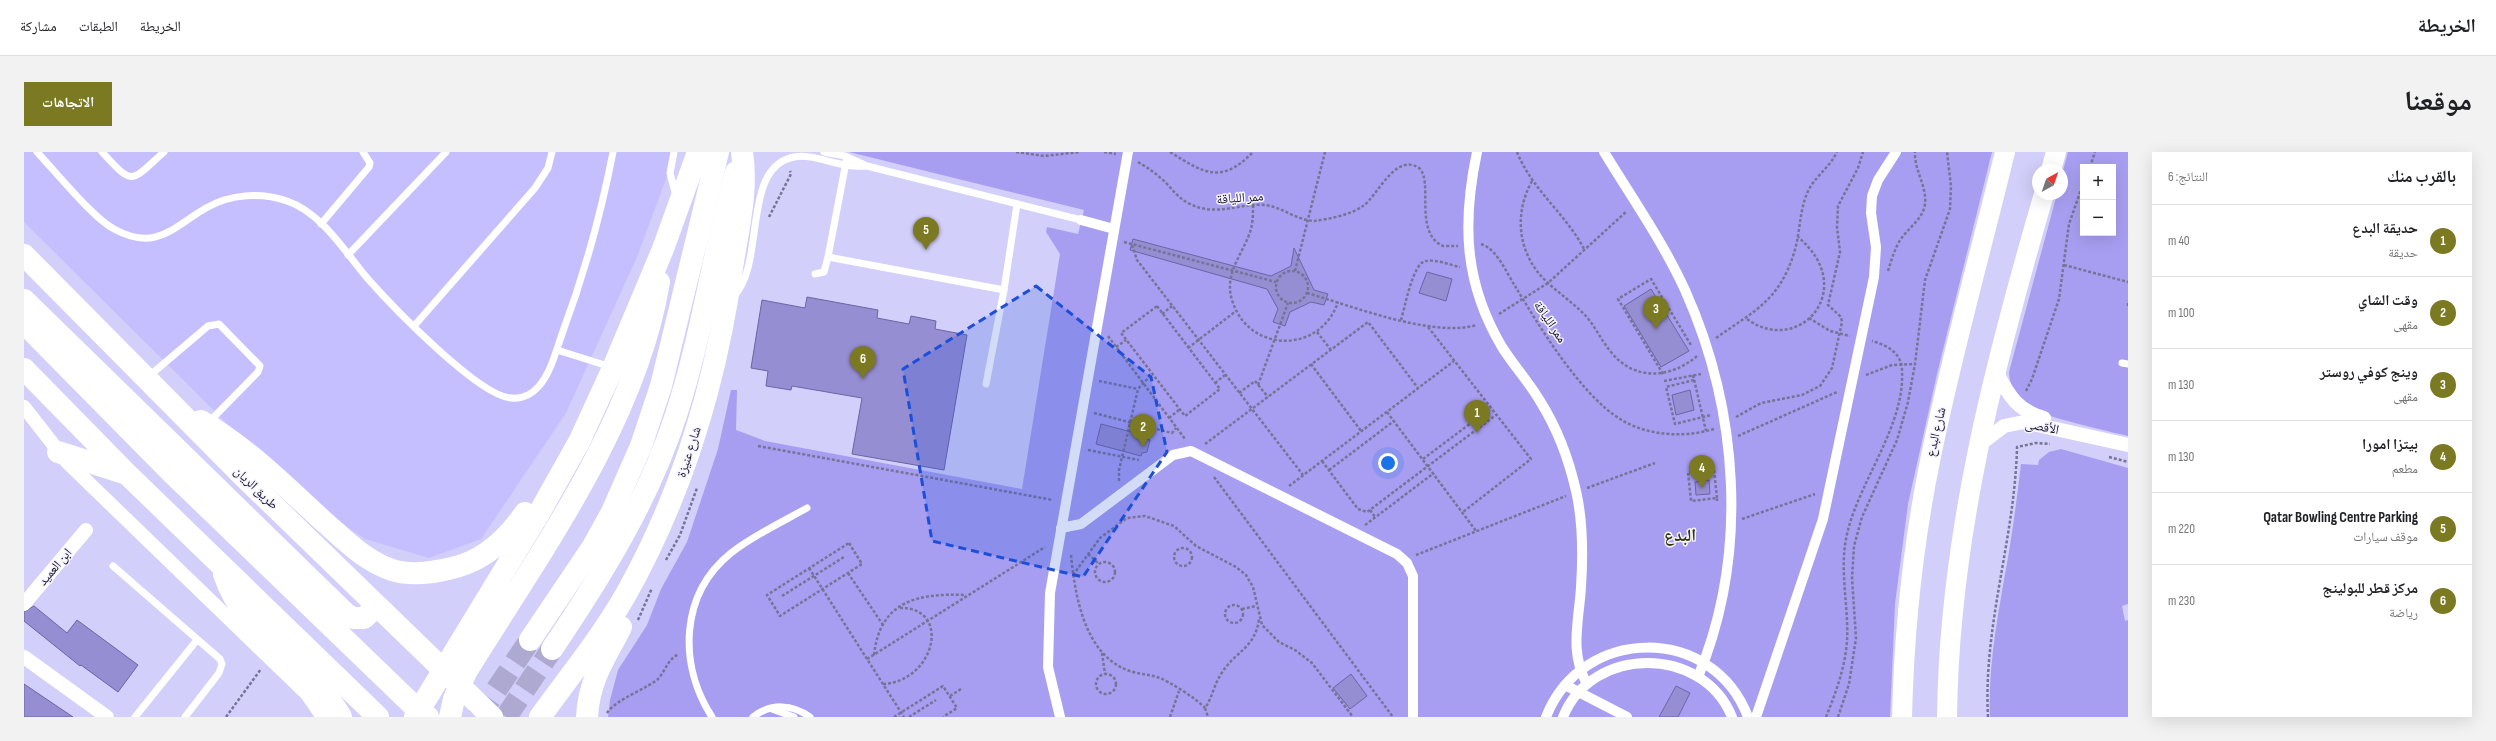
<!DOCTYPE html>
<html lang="ar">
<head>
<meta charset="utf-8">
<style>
  body { margin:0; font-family:"Sofia Sans Condensed","Noto Naskh Arabic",sans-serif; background:#f2f2f2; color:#202124; direction:rtl }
  .controls { position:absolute; right:12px; top:12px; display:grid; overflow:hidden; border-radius:0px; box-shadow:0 4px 16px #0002 }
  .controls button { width:36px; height:36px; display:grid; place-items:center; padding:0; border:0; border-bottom:1px solid #e0e0e0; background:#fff; color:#202124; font:20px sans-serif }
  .compass { position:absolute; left:2008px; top:12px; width:36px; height:36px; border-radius:50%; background:#fff; box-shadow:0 4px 16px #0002; rotate:40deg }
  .you { position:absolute; left:1364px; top:311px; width:14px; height:14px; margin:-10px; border:3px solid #fff; border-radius:50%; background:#1a73e8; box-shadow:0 0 0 6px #1a73e833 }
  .badge { display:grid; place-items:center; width:26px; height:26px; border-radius:50%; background:#7b7a22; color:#fff; font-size:13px; font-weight:700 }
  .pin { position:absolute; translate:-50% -33px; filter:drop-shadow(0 1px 2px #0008) }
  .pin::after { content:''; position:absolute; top:21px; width:14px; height:12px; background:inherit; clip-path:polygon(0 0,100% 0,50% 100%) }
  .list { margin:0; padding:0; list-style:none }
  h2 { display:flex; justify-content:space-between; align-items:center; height:52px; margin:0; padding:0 16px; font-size:17px }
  h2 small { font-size:13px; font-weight:400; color:#757577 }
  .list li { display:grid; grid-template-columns:26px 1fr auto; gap:12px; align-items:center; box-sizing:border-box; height:72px; padding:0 16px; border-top:1px solid #e0e0e0 }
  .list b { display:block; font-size:15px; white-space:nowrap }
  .list p { margin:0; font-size:13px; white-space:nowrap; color:#757577 }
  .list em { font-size:13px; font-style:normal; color:#757577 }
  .map { position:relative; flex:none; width:2104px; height:565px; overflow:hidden; direction:ltr; border-radius:0px }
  header { display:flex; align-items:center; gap:24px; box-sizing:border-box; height:56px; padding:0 20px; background:#fff; border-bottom:1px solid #e0e0e0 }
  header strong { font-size:19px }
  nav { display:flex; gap:22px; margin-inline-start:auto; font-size:14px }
  .intro { display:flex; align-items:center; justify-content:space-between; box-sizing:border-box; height:96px; padding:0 24px }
  h1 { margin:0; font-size:28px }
  .button { padding:10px 18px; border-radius:0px; background:#7b7a22; color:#fff; font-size:14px; font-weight:700 }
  main { display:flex; gap:24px; padding:0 24px }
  aside { flex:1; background:#fff; border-radius:0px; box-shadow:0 4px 16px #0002 }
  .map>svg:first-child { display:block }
</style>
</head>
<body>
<header>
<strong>الخريطة</strong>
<nav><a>الخريطة</a><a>الطبقات</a><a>مشاركة</a></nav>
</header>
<div class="intro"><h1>موقعنا</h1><a class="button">الاتجاهات</a></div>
<main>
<aside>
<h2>بالقرب منك<small>النتائج: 6</small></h2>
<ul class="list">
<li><span class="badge">1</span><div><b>حديقة البدع</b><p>حديقة</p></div><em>40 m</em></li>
<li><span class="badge">2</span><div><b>وقت الشاي</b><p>مقهى</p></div><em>100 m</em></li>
<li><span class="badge">3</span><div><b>وينج كوفي روستر</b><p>مقهى</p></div><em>130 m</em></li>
<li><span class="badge">4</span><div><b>بيتزا امورا</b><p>مطعم</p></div><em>130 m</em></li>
<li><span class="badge">5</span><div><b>Qatar Bowling Centre Parking</b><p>موقف سيارات</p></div><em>220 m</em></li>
<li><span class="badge">6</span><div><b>مركز قطر للبولينج</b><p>رياضة</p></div><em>230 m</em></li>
</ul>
</aside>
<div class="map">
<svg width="2104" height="565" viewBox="0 0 2104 565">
  <rect width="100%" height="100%" fill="#d2cffa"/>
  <path fill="#c6bfff" d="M0 0H652L613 105 542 261 457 387 405 406 341 387 272 340 0 70Z"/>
  <g fill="#a89ef1" fill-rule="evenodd">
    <path d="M825 0H1968L1913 222 1884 352 1871 452 1866 565H584L586 548 594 518 623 473 637 437 663 390 694 297 707 238H713L712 278 741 289 998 337 1036 102 1022 80 1023 75 1054 82 1060 58Z"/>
    <path d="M2044 0H2104V284C2083 279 2010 263 1997 251 1990 244 1985 229 1985 220L2033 42H2038V22ZM2059 15H2089V81H2059Z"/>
    <path d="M2037 297 2104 316V452L2098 454 2101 469 2104 468V565H1966C1964 512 1974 463 1983 411 1989 378 1993 345 1997 312L2014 313 2015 308 2025 300Z"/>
  </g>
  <g fill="#968ed3" stroke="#6d64a5">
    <path d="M1109 87 1247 124 1267 114 1270 96 1290 138 1304 142 1300 153 1287 150 1266 160 1261 174 1249 170 1254 157 1243 137 1106 98Z"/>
    <path d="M1403 120 1428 127 1422 149 1395 141Z"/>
    <path d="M1627 137 1665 199 1637 215 1600 154Z"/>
    <path d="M783 145 854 158 853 166 885 172 887 164 912 169 911 177 943 183 920 318 828 302 838 246 768 234 767 238 742 234 744 219 727 216 738 148 781 156Z"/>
    <path d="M1666 238 1670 258 1652 263 1648 243Z"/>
    <path d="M1077 272 1123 284 1122 287 1126 288 1123 300 1118 301 1117 304 1072 292Z"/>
    <path d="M1685 328 1686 342 1672 343 1671 330Z"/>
    <path d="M10 454 43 481 53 468 114 513 94 540 57 513 56 514 0 469V460Z"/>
    <path d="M1327 522 1343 544 1326 557 1309 536Z"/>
    <path d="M0 532 49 565H0Z"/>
    <path d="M1652 534 1666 541 1654 565H1635Z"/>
  </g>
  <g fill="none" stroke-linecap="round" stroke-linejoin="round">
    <g stroke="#ada9d1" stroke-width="22" stroke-dasharray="22 11" stroke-linecap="butt">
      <path d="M454 565 506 488"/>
      <path d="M482 565 528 497"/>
    </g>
    <g stroke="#777396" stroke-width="2.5" stroke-dasharray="3 2" stroke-linecap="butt">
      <path d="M992 0 1020 4 1056 0"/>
      <path d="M1080 0 1092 2"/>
      <path d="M1146 0C1180 21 1197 33 1229 0"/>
      <path d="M1493 0C1508 38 1542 62 1560 97"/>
      <path d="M1114 10C1124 16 1133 22 1141 30 1149 38 1155 47 1166 52 1192 65 1214 51 1241 53 1258 55 1272 68 1290 69 1305 67 1326 63 1339 54 1353 45 1371 0 1395 16 1410 28 1389 81 1419 94H1434"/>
      <path d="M2066 15 2071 0"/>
      <path d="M1508 29C1489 63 1494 104 1524 131 1536 142 1549 151 1561 163 1571 174 1577 188 1587 200 1610 229 1646 227 1673 204"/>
      <path d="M1229 53C1229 63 1229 73 1225 83 1216 106 1199 124 1209 151 1227 202 1297 201 1314 150"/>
      <path d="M745 65 767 22 766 19"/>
      <path d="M1100 90 1252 130"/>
      <path d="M1457 92C1473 97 1482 120 1491 134 1515 174 1556 242 1596 267 1623 284 1660 286 1690 277"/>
      <path d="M1108 93 1113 108 1279 323"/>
      <path d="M2040 113 2104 130"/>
      <circle cx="1268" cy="135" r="16"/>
      <path d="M1271 119 1301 0"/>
      <path d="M1864 119C1867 109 1870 99 1875 90 1883 76 1899 68 1901 52 1903 34 1890 18 1891 0"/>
      <path d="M1283 141C1328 154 1409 186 1453 173"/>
      <path d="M2104 151V156"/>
      <path d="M1133 154 1196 237 1161 264 1097 181Z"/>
      <path d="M1138 162 1148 154"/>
      <path d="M1475 162 1524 131 1603 59"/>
      <path d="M1785 166 1806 179 1826 184"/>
      <path d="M1723 167C1775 205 1836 137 1774 85"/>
      <path d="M1377 168C1381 155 1389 110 1402 109 1412 107 1426 113 1436 115"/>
      <path d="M1404 175 1507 307 1439 360"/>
      <path d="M1293 180 1307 198"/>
      <path d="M1084 184 1161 287"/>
      <path d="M1692 186C1730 159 1755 149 1770 101 1776 82 1775 63 1782 44 1788 26 1805 17 1813 0"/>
      <path d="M1092 195 1102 188"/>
      <path d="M1164 196 1212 159"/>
      <path d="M1287 212 1337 279"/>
      <path d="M1639 222 1594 147 1627 127 1667 193"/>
      <path d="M1669 223 1682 279"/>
      <path d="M1842 223 1868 213 1891 212"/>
      <path d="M1670 228 1642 235 1651 272 1687 263"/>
      <path d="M1075 229 1114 237"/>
      <path d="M1640 229 1677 222"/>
      <path d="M1191 231 1201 223"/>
      <path d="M1234 233 1264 151"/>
      <path d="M2002 239 2008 227 2035 147 2045 72 2059 32"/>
      <path d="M1215 241 1231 229 1244 245"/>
      <path d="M1363 260 1452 379"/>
      <path d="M1070 261 1148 281 1152 276"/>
      <path d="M1712 265 1737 251 1778 243 1796 234 1808 216 1818 170 1817 165 1804 153 1816 100 1813 75 1814 54 1834 16 1839 0"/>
      <path d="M1145 266 1156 257"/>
      <path d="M1714 284 1813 240"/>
      <path d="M1181 292 1344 170 1394 236"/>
      <path d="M734 294 1029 348"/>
      <path d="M1064 298 1115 308"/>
      <path d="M2085 305 2104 310"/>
      <path d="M1399 307 1467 256"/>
      <path d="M1298 309 1334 357 1343 360 1472 263"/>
      <path d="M1305 318 1370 269"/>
      <path d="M1190 325 1369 565"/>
      <path d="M1095 329V318L1114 237 1128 222"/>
      <path d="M1265 334 1430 209"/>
      <path d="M1563 336 1631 311"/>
      <path d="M1693 346 1690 318 1664 320 1667 349 1693 346V349"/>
      <path d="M1346 358 1351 365"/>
      <path d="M1718 367 1791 342"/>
      <path d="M1341 373 1410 321"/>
      <path d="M825 391 838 412 756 464 743 443Z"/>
      <circle cx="1159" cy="405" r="9"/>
      <path d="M1064 402 1075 412"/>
      <path d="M1047 403C1051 443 1060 501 1103 518 1113 522 1123 522 1133 525 1145 529 1173 547 1181 556 1188 546 1190 533 1197 522 1211 499 1231 497 1235 467"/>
      <path d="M1392 403 1542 344"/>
      <path d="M642 408 656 383 673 336"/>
      <circle cx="1081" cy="420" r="10"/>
      <path d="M785 416 880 565"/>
      <path d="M824 421 859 473"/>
      <path d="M1049 423 1076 386 1103 366 1121 364 1150 374 1172 394 1212 415 1222 423 1229 435 1238 473 1255 490 1271 498 1288 511 1329 565"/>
      <path d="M758 444 820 405"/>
      <circle cx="1210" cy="462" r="9"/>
      <path d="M1218 457 1232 454"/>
      <path d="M614 468 628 436"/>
      <path d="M1078 501 1081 522"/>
      <path d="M850 503C856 448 895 441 942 443"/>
      <path d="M843 507 1021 395"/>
      <circle cx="1082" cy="532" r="10"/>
      <path d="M859 532C912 529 928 454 875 456"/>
      <path d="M926 544 937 537"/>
      <path d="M1181 556 1184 565"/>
      <path d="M583 561C592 547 625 536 635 526 642 517 644 507 655 502"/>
      <path d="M202 565 237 517"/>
      <path d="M870 565 919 534 933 556 919 565"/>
      <path d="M885 565 912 548"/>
      <path d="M1146 565 1155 539"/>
      <path d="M1802 565C1812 540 1821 516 1823 489 1825 452 1814 416 1824 378 1837 327 1881 272 1878 219 1878 201 1863 193 1848 189"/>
      <path d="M1814 565 1825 532 1832 486 1828 426 1830 394 1838 365 1873 288 1884 250 1891 212 1901 128 1926 57 1927 34 1923 0"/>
      <path d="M1964 565C1959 473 1991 386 1993 295L2012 291 2026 292"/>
    </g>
    <g stroke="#fff" stroke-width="7">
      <path d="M13 0C32 20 68 65 90 77 132 100 149 75 182 56 206 42 237 40 263 49 298 61 321 100 344 127 367 153 456 246 488 246 499 247 508 242 515 234 527 220 532 199 538 182 560 123 577 62 589 0"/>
      <path d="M78 0C110 35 106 30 140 0"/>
      <path d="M650 0 646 21 652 44"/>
      <path d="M800 0 821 4 843 14 1057 68"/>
      <path d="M823 5 804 105 980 138 993 52"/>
      <path d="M297 72 345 15 346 11 339 0"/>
      <path d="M324 103 422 0"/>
      <path d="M791 122 800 120 804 105"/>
      <path d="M710 144C742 111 717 15 770 5 792 1 816 17 842 14"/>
      <path d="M390 174 511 36 524 16 528 0"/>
      <path d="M533 198 587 215"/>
      <path d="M2098 211 2104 212"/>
      <path d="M124 225 184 174 195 172 236 214 234 220 185 270"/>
      <path d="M962 232 980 138"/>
      <path d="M89 414 196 507 198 512 195 521 161 565"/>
      <path d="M748 557 770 565"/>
      <path d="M111 565 173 488"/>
      <path d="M688 565C654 512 656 442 707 401 730 383 758 370 783 356"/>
      <path d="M729 565C747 551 768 552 786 565"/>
    </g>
    <g stroke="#fff" stroke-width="10">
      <path d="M1453 0C1438 71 1440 131 1478 195 1490 214 1505 230 1516 249 1533 276 1545 308 1552 339 1559 369 1559 404 1557 435 1555 469 1545 500 1563 532"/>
      <path d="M1580 0C1608 46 1639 90 1661 138 1715 259 1725 402 1674 525"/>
      <path d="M1057 68 1090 77"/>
      <path d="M1037 376 1057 372 1149 303 1167 299 1373 402 1383 411 1389 424V565"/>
      <path d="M1541 533 1603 565"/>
      <path d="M1036 565 1024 515 1026 441 1104 0"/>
      <path d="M1522 565C1558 473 1689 472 1724 565"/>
      <path d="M1539 565C1568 493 1679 493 1708 565"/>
      <path d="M1732 565 1799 367 1850 125 1852 95 1847 61 1848 44 1854 28 1872 0"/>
    </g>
    <g stroke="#fff" stroke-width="14">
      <path d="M1973 221C1985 244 1994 259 2020 266"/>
      <path d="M0 255 43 310 283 542 299 565"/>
      <path d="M1954 294 1980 274 2000 270 2104 293"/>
      <path d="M0 452 62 378"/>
      <path d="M0 505 83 565"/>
    </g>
    <g stroke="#fff" stroke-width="20">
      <path d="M2027 18 2032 0"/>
      <path d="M1878 565C1880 479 1889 393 1906 309 1927 205 1956 103 1981 0"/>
      <path d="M1923 565C1925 386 1970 213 2020 42"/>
    </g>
    <g stroke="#fff" stroke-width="22">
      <path d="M0 103 219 324 468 565"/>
      <path d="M0 148 321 461 329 466H340L353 454"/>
      <path d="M0 171 147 320 394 558 404 565"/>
      <path d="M0 217 103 322 354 565"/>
      <path d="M177 269C222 295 259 332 297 367 319 386 340 409 368 418 388 424 408 421 428 416 459 409 483 387 501 361"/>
      <path d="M34 300 100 321"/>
      <path d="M200 422C220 485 286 510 317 565"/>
      <path d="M506 488 568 396 588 360 617 294 637 234 694 0"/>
      <path d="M528 497C578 423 624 349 652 263 678 184 689 100 712 20"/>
      <path d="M391 565 514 363 555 290 589 216 639 97 674 0"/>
      <path d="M426 565 430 547 442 520C515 402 612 270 635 130"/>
      <path d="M516 565C545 525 576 487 601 444 658 343 692 230 708 116 714 77 724 39 718 0"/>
      <path d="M563 565C565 527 581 507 597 475"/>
    </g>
  </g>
  <path fill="#1d4ed8" fill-opacity="0.2" stroke="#1d4ed8" stroke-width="3" stroke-dasharray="8 5" stroke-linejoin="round" d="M1012 134 1127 225 1143 300 1059 425 908 389 879 217Z"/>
  <g text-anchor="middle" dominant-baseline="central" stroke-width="3" stroke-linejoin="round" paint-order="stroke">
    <g font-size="13" fill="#18132d" stroke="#f5f4fc">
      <text transform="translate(1216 46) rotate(-4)">ممر اللياقة</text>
      <text transform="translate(1526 170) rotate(56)">ممر اللياقة</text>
      <text transform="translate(2018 275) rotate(11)">الأقصى</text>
      <text transform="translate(1912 280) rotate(-77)">شارع البدع</text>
      <text transform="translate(665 300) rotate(-72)">شارع عنيزة</text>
      <text transform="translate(232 336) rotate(44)">طريق الريان</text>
      <text transform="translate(31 415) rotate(-50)">ابن العميد</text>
    </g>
    <g font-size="17" font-weight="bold" fill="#36360c" stroke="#f5f4fc">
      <text x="1656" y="384">البدع</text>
    </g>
  </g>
</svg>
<div class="controls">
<button>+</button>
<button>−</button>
</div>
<svg class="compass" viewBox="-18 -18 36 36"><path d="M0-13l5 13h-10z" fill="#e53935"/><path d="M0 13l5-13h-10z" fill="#757577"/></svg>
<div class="you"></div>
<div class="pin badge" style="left:1453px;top:281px">1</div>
<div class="pin badge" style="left:1119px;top:295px">2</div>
<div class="pin badge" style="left:1632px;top:177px">3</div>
<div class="pin badge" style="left:1678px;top:336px">4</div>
<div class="pin badge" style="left:902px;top:98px">5</div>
<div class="pin badge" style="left:839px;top:227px">6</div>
</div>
</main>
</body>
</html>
